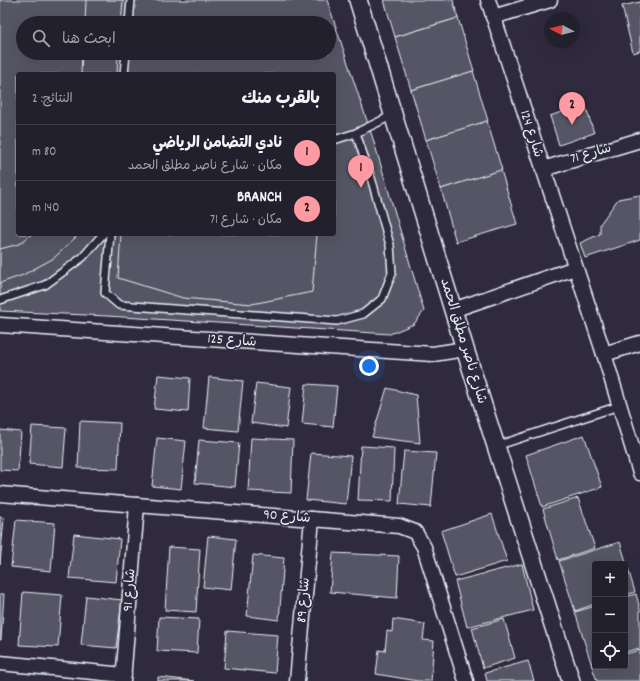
<!DOCTYPE html>
<html lang="ar">
<head>
<meta charset="utf-8">
<style>
  body { margin:0; font-family:Dekko,"Playpen Sans Arabic",sans-serif; background:#2b2836; color:#f1f3f6; direction:rtl }
  .controls { position:absolute; right:12px; bottom:12px; display:grid; overflow:hidden; border-radius:4px; box-shadow:0 4px 16px #0002 }
  .controls button { width:36px; height:36px; display:grid; place-items:center; padding:0; border:0; border-bottom:1px solid #403e4a; background:#23202e; color:#f1f3f6; font:20px sans-serif }
  .compass { position:absolute; left:544px; top:12px; width:36px; height:36px; border-radius:50%; background:#23202e; box-shadow:0 4px 16px #0002; rotate:277deg }
  .you { position:absolute; left:369px; top:366px; width:14px; height:14px; margin:-10px; border:3px solid #fff; border-radius:50%; background:#1a73e8; box-shadow:0 0 0 6px #1a73e833 }
  .badge { display:grid; place-items:center; width:26px; height:26px; border-radius:50%; background:#ff9aa2; color:#111; font-size:13px; font-weight:700 }
  .pin { position:absolute; translate:-50% -33px; filter:drop-shadow(0 1px 2px #0008) }
  .pin::after { content:''; position:absolute; top:21px; width:14px; height:12px; background:inherit; clip-path:polygon(0 0,100% 0,50% 100%) }
  .list { margin:0; padding:0; list-style:none }
  h2 { display:flex; justify-content:space-between; align-items:center; height:52px; margin:0; padding:0 16px; font-size:17px }
  h2 small { font-size:13px; font-weight:400; color:#a3a3aa }
  .list li { display:grid; grid-template-columns:26px 1fr auto; gap:12px; align-items:center; box-sizing:border-box; height:56px; padding:0 16px; border-top:1px solid #403e4a }
  .list b { display:block; font-size:15px; white-space:nowrap }
  .list p { margin:0; font-size:13px; white-space:nowrap; color:#a3a3aa }
  .list em { font-size:13px; font-style:normal; color:#a3a3aa }
  .icon { flex:none; width:22px; height:22px; fill:none; stroke:currentColor; stroke-width:2; stroke-linecap:round; stroke-linejoin:round }
  .map { position:relative; flex:none; width:640px; height:681px; overflow:hidden; direction:ltr }
  .search { position:absolute; background:#23202e; box-shadow:0 4px 16px #0002; left:16px; top:16px; width:320px; height:44px; display:flex; align-items:center; gap:10px; box-sizing:border-box; padding:0 14px; border-radius:22px; color:#a3a3aa; font-size:15px }
  .panel { position:absolute; background:#23202e; box-shadow:0 4px 16px #0002; left:16px; top:72px; width:320px; height:164px; border-radius:4px; direction:rtl }
  .map>svg:first-child { display:block }
</style>
</head>
<body>
<div class="map">
<svg width="640" height="681" viewBox="0 0 640 681">
  <rect width="100%" height="100%" fill="#2f2a3d"/>
  <filter id="ink" filterUnits="userSpaceOnUse"><feTurbulence type="fractalNoise" baseFrequency=".025" numOctaves="2"/><feDisplacementMap in="SourceGraphic" scale="8" xChannelSelector="R" yChannelSelector="G"/><feConvolveMatrix kernelMatrix="1 2 1 2 8 2 1 2 1" color-interpolation-filters="sRGB"/></filter>
  <g filter="url(#ink)">
    <g fill="#575565" stroke="#e8f1f8" fill-rule="evenodd">
      <path d="M0 0H327L374 142 424 311 414 324 390 334 107 316 0 311ZM23 23H329V53H23ZM18 74H334V234H18Z"/>
      <path d="M86 0H123L121 23H85Z"/>
      <path d="M384 0H453L458 18 395 37Z"/>
      <path d="M640 2V51L633 53 622 6Z"/>
      <path d="M458 18 474 71 411 90 395 37Z"/>
      <path d="M82 53H118L117 74H81Z"/>
      <path d="M473 71 488 121 426 140 411 90Z"/>
      <path d="M585 104 594 133 559 145 550 116Z"/>
      <path d="M487 121 502 170 441 189 426 140Z"/>
      <path d="M501 170 517 224 456 242 441 189Z"/>
      <path d="M640 195V240L585 258 580 243 600 234V224L618 199Z"/>
      <path d="M32 234H78L75 238 54 258 23 275 0 283V249L19 244Z"/>
      <path d="M121 234H317L312 292 252 304 183 298 118 278Z"/>
      <path d="M158 375 190 378 188 412 154 409Z"/>
      <path d="M209 377 243 381 238 431 204 428Z"/>
      <path d="M256 383 291 387 286 428 251 423Z"/>
      <path d="M306 384 337 386 333 427 302 424Z"/>
      <path d="M387 388 416 395 420 443 372 437Z"/>
      <path d="M80 421 120 423 118 469 78 468Z"/>
      <path d="M32 426 66 428 63 467 29 464Z"/>
      <path d="M0 430 21 432 18 471 0 470Z"/>
      <path d="M584 435 602 487 542 507 526 455Z"/>
      <path d="M157 438 186 441 181 489 152 486Z"/>
      <path d="M251 438 293 440 291 493 248 491Z"/>
      <path d="M199 440 239 443 235 487 195 483Z"/>
      <path d="M361 446 394 448 392 501 358 500Z"/>
      <path d="M404 451 436 453 431 507 399 504Z"/>
      <path d="M311 453 351 456 346 504 306 500Z"/>
      <path d="M578 498 595 548 558 560 543 509Z"/>
      <path d="M492 514 507 561 455 577 441 531Z"/>
      <path d="M0 517 4 518 0 564Z"/>
      <path d="M16 520 55 523 51 571 11 567Z"/>
      <path d="M74 534 120 539 116 582 69 578Z"/>
      <path d="M208 536 236 539 231 590 203 587Z"/>
      <path d="M620 542 635 592 625 595V564H595V604L575 611 559 561Z"/>
      <path d="M169 547 200 549 196 612 165 610Z"/>
      <path d="M333 553 399 556 397 598 330 592Z"/>
      <path d="M253 555 284 558 279 620 247 616Z"/>
      <path d="M522 564 533 610 467 627 455 581Z"/>
      <path d="M23 592 62 595 58 647 19 645Z"/>
      <path d="M0 594H4L1 640H0Z"/>
      <path d="M636 594 640 609V648L625 652V597Z"/>
      <path d="M86 596 122 600 116 648 81 645Z"/>
      <path d="M595 606V662L591 663 575 612Z"/>
      <path d="M159 617 199 619 197 653 157 651Z"/>
      <path d="M393 619 425 624 423 640 434 641 431 681H418L376 674 379 650 385 651 387 631 392 632Z"/>
      <path d="M504 619 515 658 483 668 472 628Z"/>
      <path d="M227 631 278 635 275 673 224 668Z"/>
      <path d="M640 650V681H597L591 664 595 663V666H625V654Z"/>
      <path d="M528 661 534 681H487L485 673Z"/>
      <path d="M158 677 194 681H158Z"/>
    </g>
    <g fill="none" stroke-linecap="round" stroke-linejoin="round">
      <g stroke="#e8f1f8" stroke-width="10">
        <g id="service">
          <path d="M129 23 131 0"/>
          <path d="M124 74 126 53"/>
          <path d="M334 140 356 133 393 115"/>
          <path d="M110 234 105 293 119 305 337 321 363 314 382 299 392 273 390 245 372 181 356 133"/>
          <path d="M0 300 45 285 83 257 103 234"/>
          <path d="M496 446 619 406"/>
        </g>
      </g>
      <g stroke="#e8f1f8" stroke-width="17">
        <g id="minor">
          <path d="M488 0 604 354 640 473"/>
          <path d="M493 17 550 0"/>
          <path d="M543 169 640 140"/>
          <path d="M453 310 575 268"/>
          <path d="M0 325 433 354 465 349"/>
          <path d="M604 354 640 343"/>
          <path d="M0 494 399 526 415 532 424 547 466 681"/>
          <path d="M0 663 124 675"/>
          <path d="M123 681 137 505"/>
          <path d="M297 681 312 519"/>
        </g>
      </g>
      <g stroke="#e8f1f8" stroke-width="20">
        <path id="tertiary" d="M358 0 465 349 571 681"/>
      </g>
      <use href="#service" stroke="#2f2a3d" stroke-width="7"/>
      <use href="#minor" stroke="#2f2a3d" stroke-width="14"/>
      <use href="#tertiary" stroke="#2f2a3d" stroke-width="17"/>
    </g>
  </g>
  <g text-anchor="middle" dominant-baseline="central" stroke-width="3" stroke-linejoin="round" paint-order="stroke">
    <g font-size="14" fill="#e8f1f8" stroke="#2f2a3d">
      <text transform="translate(531 134) rotate(72)">شارع 124</text>
      <text transform="translate(591 154) rotate(-16)">شارع 71</text>
      <text transform="translate(232 341) rotate(4)">شارع 125</text>
      <text transform="translate(463 341) rotate(73)">شارع ناصر مطلق الحمد</text>
      <text transform="translate(287 517) rotate(5)">شارع 90</text>
      <text transform="translate(130 590) rotate(-86)">شارع 91</text>
      <text transform="translate(304 600) rotate(-85)">شارع 89</text>
    </g>
  </g>
</svg>
<div class="controls">
<button>+</button>
<button>−</button>
<button><svg class="icon" aria-label="locate" viewBox="0 0 24 24"><circle cx="12" cy="12" r="6"/><path d="M12 2v4M12 18v4M2 12h4M18 12h4"/></svg></button>
</div>
<svg class="compass" viewBox="-18 -18 36 36"><path d="M0-13l5 13h-10z" fill="#e53935"/><path d="M0 13l5-13h-10z" fill="#a3a3aa"/></svg>
<div class="you"></div>
<div class="pin badge" style="left:361px;top:188px">1</div>
<div class="pin badge" style="left:572px;top:125px">2</div>
<div class="search"><svg class="icon" aria-label="search" viewBox="0 0 24 24"><circle cx="10" cy="10" r="6"/><path d="M15 15l6 6"/></svg>ابحث هنا</div>
<section class="panel">
<h2>بالقرب منك<small>النتائج: 2</small></h2>
<ul class="list">
<li><span class="badge">1</span><div><b>نادي التضامن الرياضي</b><p>مكان · شارع ناصر مطلق الحمد</p></div><em>80 m</em></li>
<li><span class="badge">2</span><div><b>BRANCH</b><p>مكان · شارع 71</p></div><em>140 m</em></li>
</ul>
</section>
</div>
</body>
</html>
